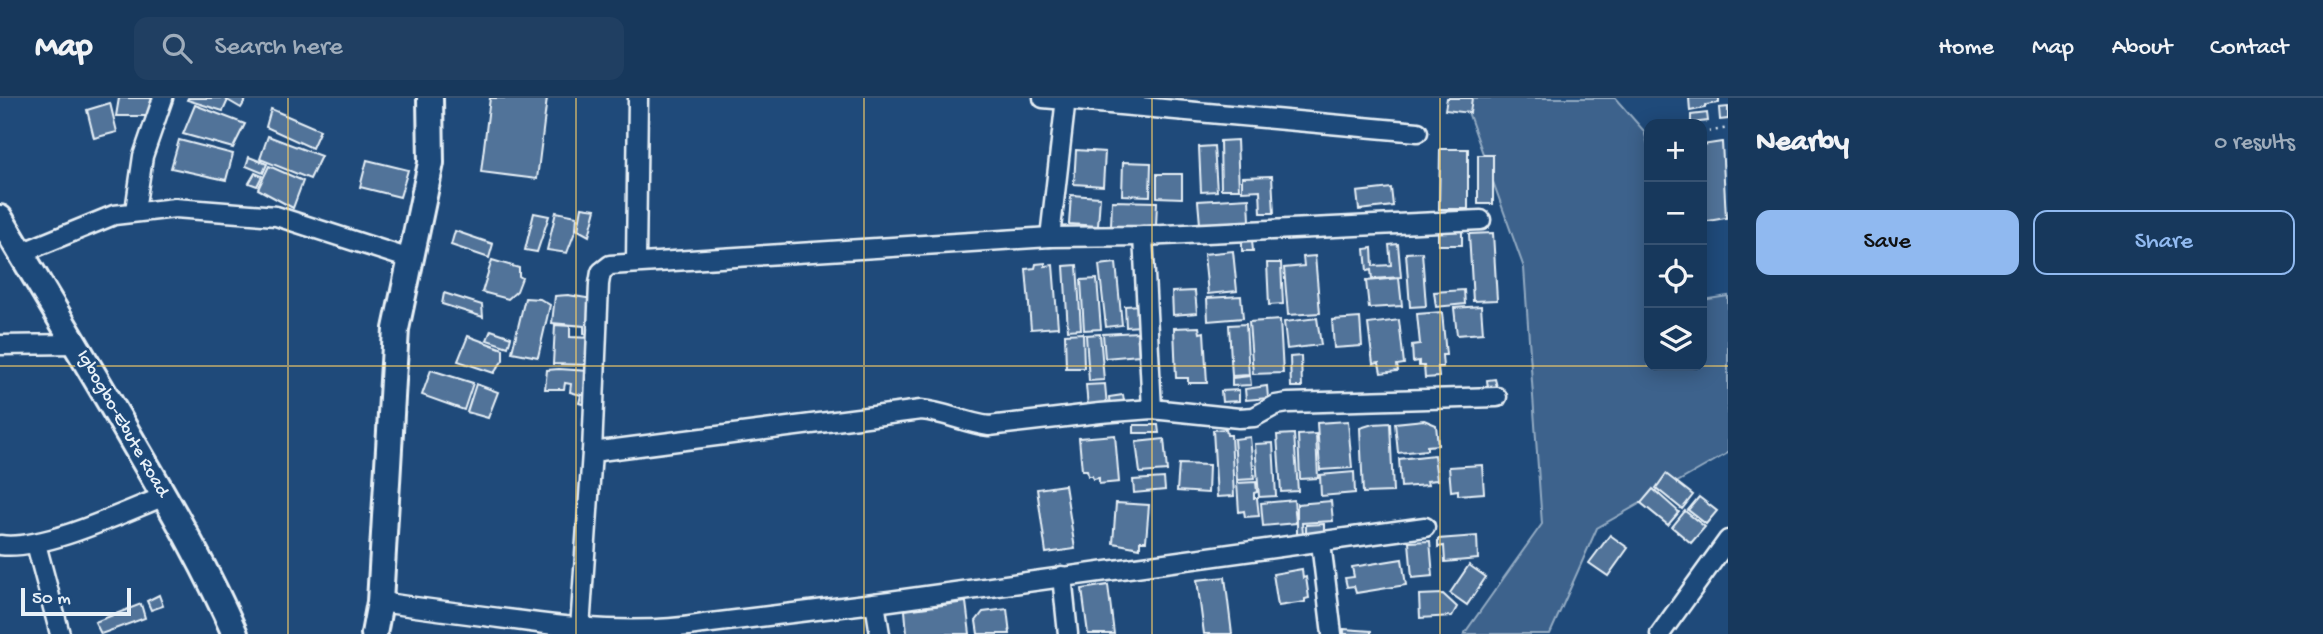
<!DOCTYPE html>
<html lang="en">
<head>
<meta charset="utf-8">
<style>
  body { margin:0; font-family:"Gochi Hand",sans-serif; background:#203f62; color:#f1f3f6 }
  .controls { position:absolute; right:21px; top:21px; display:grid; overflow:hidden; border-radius:14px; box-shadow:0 4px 18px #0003 }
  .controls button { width:63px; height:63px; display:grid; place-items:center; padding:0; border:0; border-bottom:2px solid #365272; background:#17385c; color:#f1f3f6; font:35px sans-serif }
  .scale { position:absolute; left:21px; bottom:18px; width:110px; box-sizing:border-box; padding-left:7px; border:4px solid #e8f1f8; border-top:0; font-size:19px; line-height:24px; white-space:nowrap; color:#e8f1f8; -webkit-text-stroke:5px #1f4a7a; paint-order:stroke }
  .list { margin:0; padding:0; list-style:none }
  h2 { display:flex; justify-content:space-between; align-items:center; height:91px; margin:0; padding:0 28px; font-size:30px }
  h2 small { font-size:23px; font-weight:400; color:#9eacbb }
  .actions { display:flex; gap:14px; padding:21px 28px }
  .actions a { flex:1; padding:16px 0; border:2px solid #90b9f0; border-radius:14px; text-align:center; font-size:24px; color:#90b9f0 }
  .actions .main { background:#90b9f0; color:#111 }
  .icon { flex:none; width:38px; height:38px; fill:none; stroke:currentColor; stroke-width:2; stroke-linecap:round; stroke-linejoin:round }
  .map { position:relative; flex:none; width:1728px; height:536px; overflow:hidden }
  header { display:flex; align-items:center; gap:42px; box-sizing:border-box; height:98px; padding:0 35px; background:#17385c; border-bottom:2px solid #365272 }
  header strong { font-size:33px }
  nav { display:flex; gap:38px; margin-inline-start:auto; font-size:24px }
  .search { width:490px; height:63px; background:#203f62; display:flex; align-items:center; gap:18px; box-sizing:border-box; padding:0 24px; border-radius:14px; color:#9eacbb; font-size:26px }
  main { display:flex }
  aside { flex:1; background:#17385c }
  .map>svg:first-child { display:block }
</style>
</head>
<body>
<header>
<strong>Map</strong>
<div class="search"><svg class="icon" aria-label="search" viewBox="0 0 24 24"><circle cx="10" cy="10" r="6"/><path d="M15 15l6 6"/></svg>Search here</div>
<nav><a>Home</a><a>Map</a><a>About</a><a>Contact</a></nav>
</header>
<main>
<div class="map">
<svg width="1728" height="536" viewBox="0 0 1728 536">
  <rect width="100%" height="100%" fill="#1f4a7a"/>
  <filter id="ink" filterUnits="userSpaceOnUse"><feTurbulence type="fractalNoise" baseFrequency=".0143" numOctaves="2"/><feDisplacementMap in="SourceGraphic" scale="14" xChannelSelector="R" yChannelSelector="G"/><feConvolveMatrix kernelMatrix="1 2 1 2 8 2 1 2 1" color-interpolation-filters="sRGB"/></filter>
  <g filter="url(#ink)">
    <path fill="#3c628c" stroke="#92aac2" stroke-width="2" d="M1463 0H1615L1644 33 1649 50V268H1702V202L1728 198V355L1597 430 1550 536H1464L1542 426 1524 170Z"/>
    <g fill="#517399" stroke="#e8f1f8" stroke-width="2">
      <path d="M119 0H158L153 18H116Z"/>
      <path d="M188 0H224L228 2 223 13 187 2Z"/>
      <path d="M224 0H247L241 10Z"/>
      <path d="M490 0H547L537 81 481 74Z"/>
      <path d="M1447 0H1472L1470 15 1445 12Z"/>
      <path d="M1689 0H1719V5L1705 7V10L1690 13Z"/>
      <path d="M110 5 117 34 94 40 87 12Z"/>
      <path d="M195 7 245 26 233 50 183 36Z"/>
      <path d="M1728 9V21L1720 22 1719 10Z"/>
      <path d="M271 11 320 32 312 50 266 29Z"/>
      <path d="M1707 15 1708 23 1691 25V17Z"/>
      <path d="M268 38 321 58 310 81 260 61Z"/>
      <path d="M179 42 233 56 226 82 171 70Z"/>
      <path d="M1237 42 1239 91H1221L1220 43Z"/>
      <path d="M1722 44 1726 120 1702 124V47Z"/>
      <path d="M1214 48 1217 93 1201 94 1199 49Z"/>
      <path d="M1440 51H1468V111H1439Z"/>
      <path d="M1076 52 1105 54 1103 88 1074 86Z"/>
      <rect x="1478" y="57" width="15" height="49"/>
      <path d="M249 59 267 66 263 75 246 68Z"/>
      <path d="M367 62 408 72 400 99 360 89Z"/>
      <path d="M1123 64 1151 65 1150 98 1122 97Z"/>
      <path d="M269 68 303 83 293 110 258 91Z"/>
      <path d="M255 75 262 78 257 88 249 85Z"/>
      <path d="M1157 76H1182V100L1157 99Z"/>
      <path d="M1272 78 1274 115H1261L1260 92 1242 93V79Z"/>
      <path d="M1391 90 1393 108 1359 112 1357 94Z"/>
      <path d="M1071 97 1100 99 1098 128 1069 126Z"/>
      <path d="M1249 100 1250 123 1200 126 1198 103Z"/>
      <path d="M1112 103 1157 104 1156 129 1111 128Z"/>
      <path d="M582 109 596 111 589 138 578 132Z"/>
      <path d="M556 114 577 118 576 131 567 155 547 152Z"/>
      <path d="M534 115 549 118 537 154 525 152Z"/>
      <rect x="1438" y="132" width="24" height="15"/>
      <path d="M455 133 493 146 489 160 451 147Z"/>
      <path d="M1493 135 1497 202 1473 203 1469 136Z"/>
      <path d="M1252 142 1253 153H1242V143Z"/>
      <path d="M1398 146 1401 179 1372 181 1371 172 1367 173 1365 151 1372 150 1373 168 1391 167 1389 147Z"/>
      <path d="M1233 153 1237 193 1208 196 1204 156Z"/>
      <path d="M1422 154 1426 208 1410 209 1406 155Z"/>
      <path d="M1315 158 1320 215 1288 217 1284 170 1304 168 1303 159Z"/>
      <path d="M492 162 519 170V178L522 180 517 193 508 201 482 194Z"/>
      <path d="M1045 165V168L1053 167 1058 229 1031 231 1026 171 1035 170 1036 166Z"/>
      <path d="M1116 165 1122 227 1106 229 1099 167Z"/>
      <path d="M1267 165H1281L1283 206 1269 207Z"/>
      <path d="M1077 167 1081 231 1068 232 1064 168Z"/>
      <path d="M1399 180 1402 208 1369 210 1366 183Z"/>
      <path d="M1097 181 1101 231 1084 232 1081 182Z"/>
      <path d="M1464 192 1465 206 1436 209 1434 194Z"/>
      <path d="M1195 193 1197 215 1173 217 1172 194Z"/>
      <path d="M444 195 482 207 483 219 442 206Z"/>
      <path d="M568 197 593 201 591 236H584V228L552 225 555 198Z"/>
      <path d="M1241 198 1243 220 1208 223 1207 200Z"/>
      <path d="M525 200 540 201 550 207 538 259 512 254Z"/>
      <path d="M1140 207 1141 228 1126 229 1125 208Z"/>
      <path d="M1481 208 1483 235 1457 237 1454 210Z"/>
      <path d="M1442 214 1446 257H1442L1443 269H1438L1439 279 1425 280 1424 268H1419V263L1413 264 1412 247 1420 246 1417 216Z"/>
      <path d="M1317 220 1321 247 1287 251 1284 224Z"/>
      <path d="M1360 220 1362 248 1334 250 1332 222Z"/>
      <path d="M1280 222 1283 275 1253 276 1249 224Z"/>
      <path d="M1399 222 1404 266 1397 267 1398 273 1381 275 1379 265 1373 266 1368 226Z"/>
      <path d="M1246 226 1249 277 1232 278 1229 227Z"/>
      <path d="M555 227 570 228V239L592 240V267L553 266Z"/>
      <path d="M1199 229 1200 235 1204 234 1207 285H1188V280H1176L1174 230Z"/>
      <path d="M491 232 511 239 508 249 487 242Z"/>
      <path d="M1137 234 1139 257 1105 260 1103 236Z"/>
      <path d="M1083 235 1084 270H1066L1065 236Z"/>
      <path d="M1100 236 1104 282 1089 283 1086 237Z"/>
      <path d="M468 238 503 251V262L494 275 458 263Z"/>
      <path d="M1301 258 1302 289H1291L1290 259Z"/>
      <path d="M559 271 589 273 588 308 579 305 581 297 570 294 571 286 565 285 564 291H545L547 272Z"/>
      <path d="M431 272 473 285 464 312 422 297Z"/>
      <path d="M1250 278 1251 287 1232 288V280Z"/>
      <path d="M1495 281 1497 289 1488 290 1487 282Z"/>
      <path d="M476 286 498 294 488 320 467 314Z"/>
      <path d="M1105 286 1107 308 1088 310 1086 287Z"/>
      <path d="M1267 288 1268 300 1246 302 1245 291Z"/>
      <path d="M1239 292V303L1222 304 1221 293Z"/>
      <path d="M1123 297 1125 309 1110 311 1109 299Z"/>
      <path d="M1424 322 1436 327 1438 347 1427 348V352L1398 355 1395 325Z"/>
      <path d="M1348 323 1352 370 1320 372 1317 325Z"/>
      <path d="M1390 325 1393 394 1363 395 1360 330 1373 326Z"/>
      <path d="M1134 327H1158L1159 335H1134Z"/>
      <path d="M1226 331 1227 337H1231L1234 398 1217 399 1213 332Z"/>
      <path d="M1294 336 1298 393 1281 394 1277 337Z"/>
      <path d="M1316 336 1318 380 1300 381 1298 337Z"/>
      <path d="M1115 337 1119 384 1099 386V380L1093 381 1092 378H1088L1087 372H1082L1079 340Z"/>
      <path d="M1250 339 1254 381 1237 382 1234 341Z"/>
      <path d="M1164 341 1167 373 1140 375 1136 344Z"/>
      <path d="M1273 345 1276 398 1259 399 1255 346Z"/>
      <path d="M1434 357 1437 382 1427 383 1428 387 1401 389 1399 361Z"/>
      <path d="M1179 366 1209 367 1208 395 1177 393Z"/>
      <path d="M1482 367 1484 395 1458 397V392L1451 393 1449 369Z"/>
      <path d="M1354 374 1355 395 1321 398 1320 377Z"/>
      <path d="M1666 376 1693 397 1682 411 1656 390Z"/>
      <path d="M1164 380 1165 392 1134 395 1133 382Z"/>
      <path d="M1256 384 1257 394 1254 395V400H1257L1259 418 1245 419 1244 413 1239 414 1237 385Z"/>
      <path d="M1065 387 1075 451 1046 455 1037 391Z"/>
      <path d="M1653 391 1679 414 1668 427 1641 405Z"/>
      <path d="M1699 399 1717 413 1706 426 1688 412Z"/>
      <path d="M1294 402 1296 425 1263 428 1261 405Z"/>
      <path d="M1331 403 1333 423 1302 425 1303 436 1297 437V406Z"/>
      <path d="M1116 405 1149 407 1146 443H1140V450L1113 445Z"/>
      <path d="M1685 413 1705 429 1691 445 1672 429Z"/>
      <path d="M1324 426V435L1306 437V427Z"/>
      <path d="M1610 437 1628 450 1608 478 1589 465Z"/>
      <path d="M1477 438 1478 461 1445 464 1444 448 1438 449V441Z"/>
      <path d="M1430 443 1433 478 1412 480 1409 444Z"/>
      <path d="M1402 461 1406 487 1356 495 1354 488 1347 489 1345 480 1354 479 1352 469Z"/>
      <path d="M1469 467 1486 479 1467 507 1450 495Z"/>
      <path d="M1302 471 1303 480 1306 479 1309 500 1305 501V504L1278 508 1273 476Z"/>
      <path d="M1225 479 1232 536H1204L1197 482Z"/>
      <path d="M1108 487 1114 536H1088L1082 491Z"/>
      <path d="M1443 496 1457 509 1452 518 1420 520 1419 497Z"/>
      <path d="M159 497 163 508 151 512 147 503Z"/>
      <path d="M966 504 970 536H907L905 512Z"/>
      <path d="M141 506 145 520 101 536 95 524Z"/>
      <path d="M1007 511 1010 536H978L976 523 983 514Z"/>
      <path d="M1344 531 1371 533V536H1344Z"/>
    </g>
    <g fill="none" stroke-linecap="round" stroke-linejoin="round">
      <g stroke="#e8f1f8" stroke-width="23">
        <g id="street">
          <path d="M1043 0 1418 34"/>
          <path d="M135 113 143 58 163 0"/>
          <path d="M1143 138 1152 311"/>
          <path d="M1050 139 1066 0"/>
          <path d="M21 155 114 117 175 110 276 118 410 161"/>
          <path d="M636 164 638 0"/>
          <path d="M0 247 76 246"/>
          <path d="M592 354 921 312C945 314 965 325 989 328L1100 315 1152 311 1239 320 1254 319 1276 307 1288 305 1497 299"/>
          <path d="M1321 445 1332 536"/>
          <path d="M36 446 60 536"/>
          <path d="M0 447C43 453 122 415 165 398"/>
          <path d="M1062 478 1068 536"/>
          <path d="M380 504C427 511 475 517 523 523 580 531 646 536 703 526L890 503 1425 429"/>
          <path d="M875 505 880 536"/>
          <path d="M580 531 592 354 599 186 601 174 610 167 1050 139 1143 138 1481 122"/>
          <path d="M1660 536 1728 442"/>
        </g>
      </g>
      <g stroke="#e8f1f8" stroke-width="30">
        <g id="secondary">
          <path d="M0 120C47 199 95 278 141 358 175 416 208 474 235 536"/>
          <path d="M374 536 380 504 396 231 431 65 430 0"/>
        </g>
      </g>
      <g stroke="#e8f1f8" stroke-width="2.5" stroke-dasharray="2 5" stroke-linecap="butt">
        <path d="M1702 35 1728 30"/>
        <path d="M1647 43H1649"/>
      </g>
      <use href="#street" stroke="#1f4a7a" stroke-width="18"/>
      <use href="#secondary" stroke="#1f4a7a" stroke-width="24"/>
    </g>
  </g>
  <path fill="none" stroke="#ffd166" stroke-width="2" stroke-opacity="0.55" d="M288 0V536M576 0V536M864 0V536M1152 0V536M1440 0V536M0 268H1728"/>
  <g text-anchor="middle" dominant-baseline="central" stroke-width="5" stroke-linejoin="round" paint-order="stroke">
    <g font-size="19" fill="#e8f1f8" stroke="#1f4a7a">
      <text transform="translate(122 326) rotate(60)">Igbogbo-Ebute Road</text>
    </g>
  </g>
</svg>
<div class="controls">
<button>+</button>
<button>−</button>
<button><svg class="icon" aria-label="locate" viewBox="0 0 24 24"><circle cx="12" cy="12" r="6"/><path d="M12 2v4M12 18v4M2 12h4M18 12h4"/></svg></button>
<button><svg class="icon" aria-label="layers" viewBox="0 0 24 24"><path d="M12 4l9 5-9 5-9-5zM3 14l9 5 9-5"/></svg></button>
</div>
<div class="scale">50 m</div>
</div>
<aside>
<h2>Nearby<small>0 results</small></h2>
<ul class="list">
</ul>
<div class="actions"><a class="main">Save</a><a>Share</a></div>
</aside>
</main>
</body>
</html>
